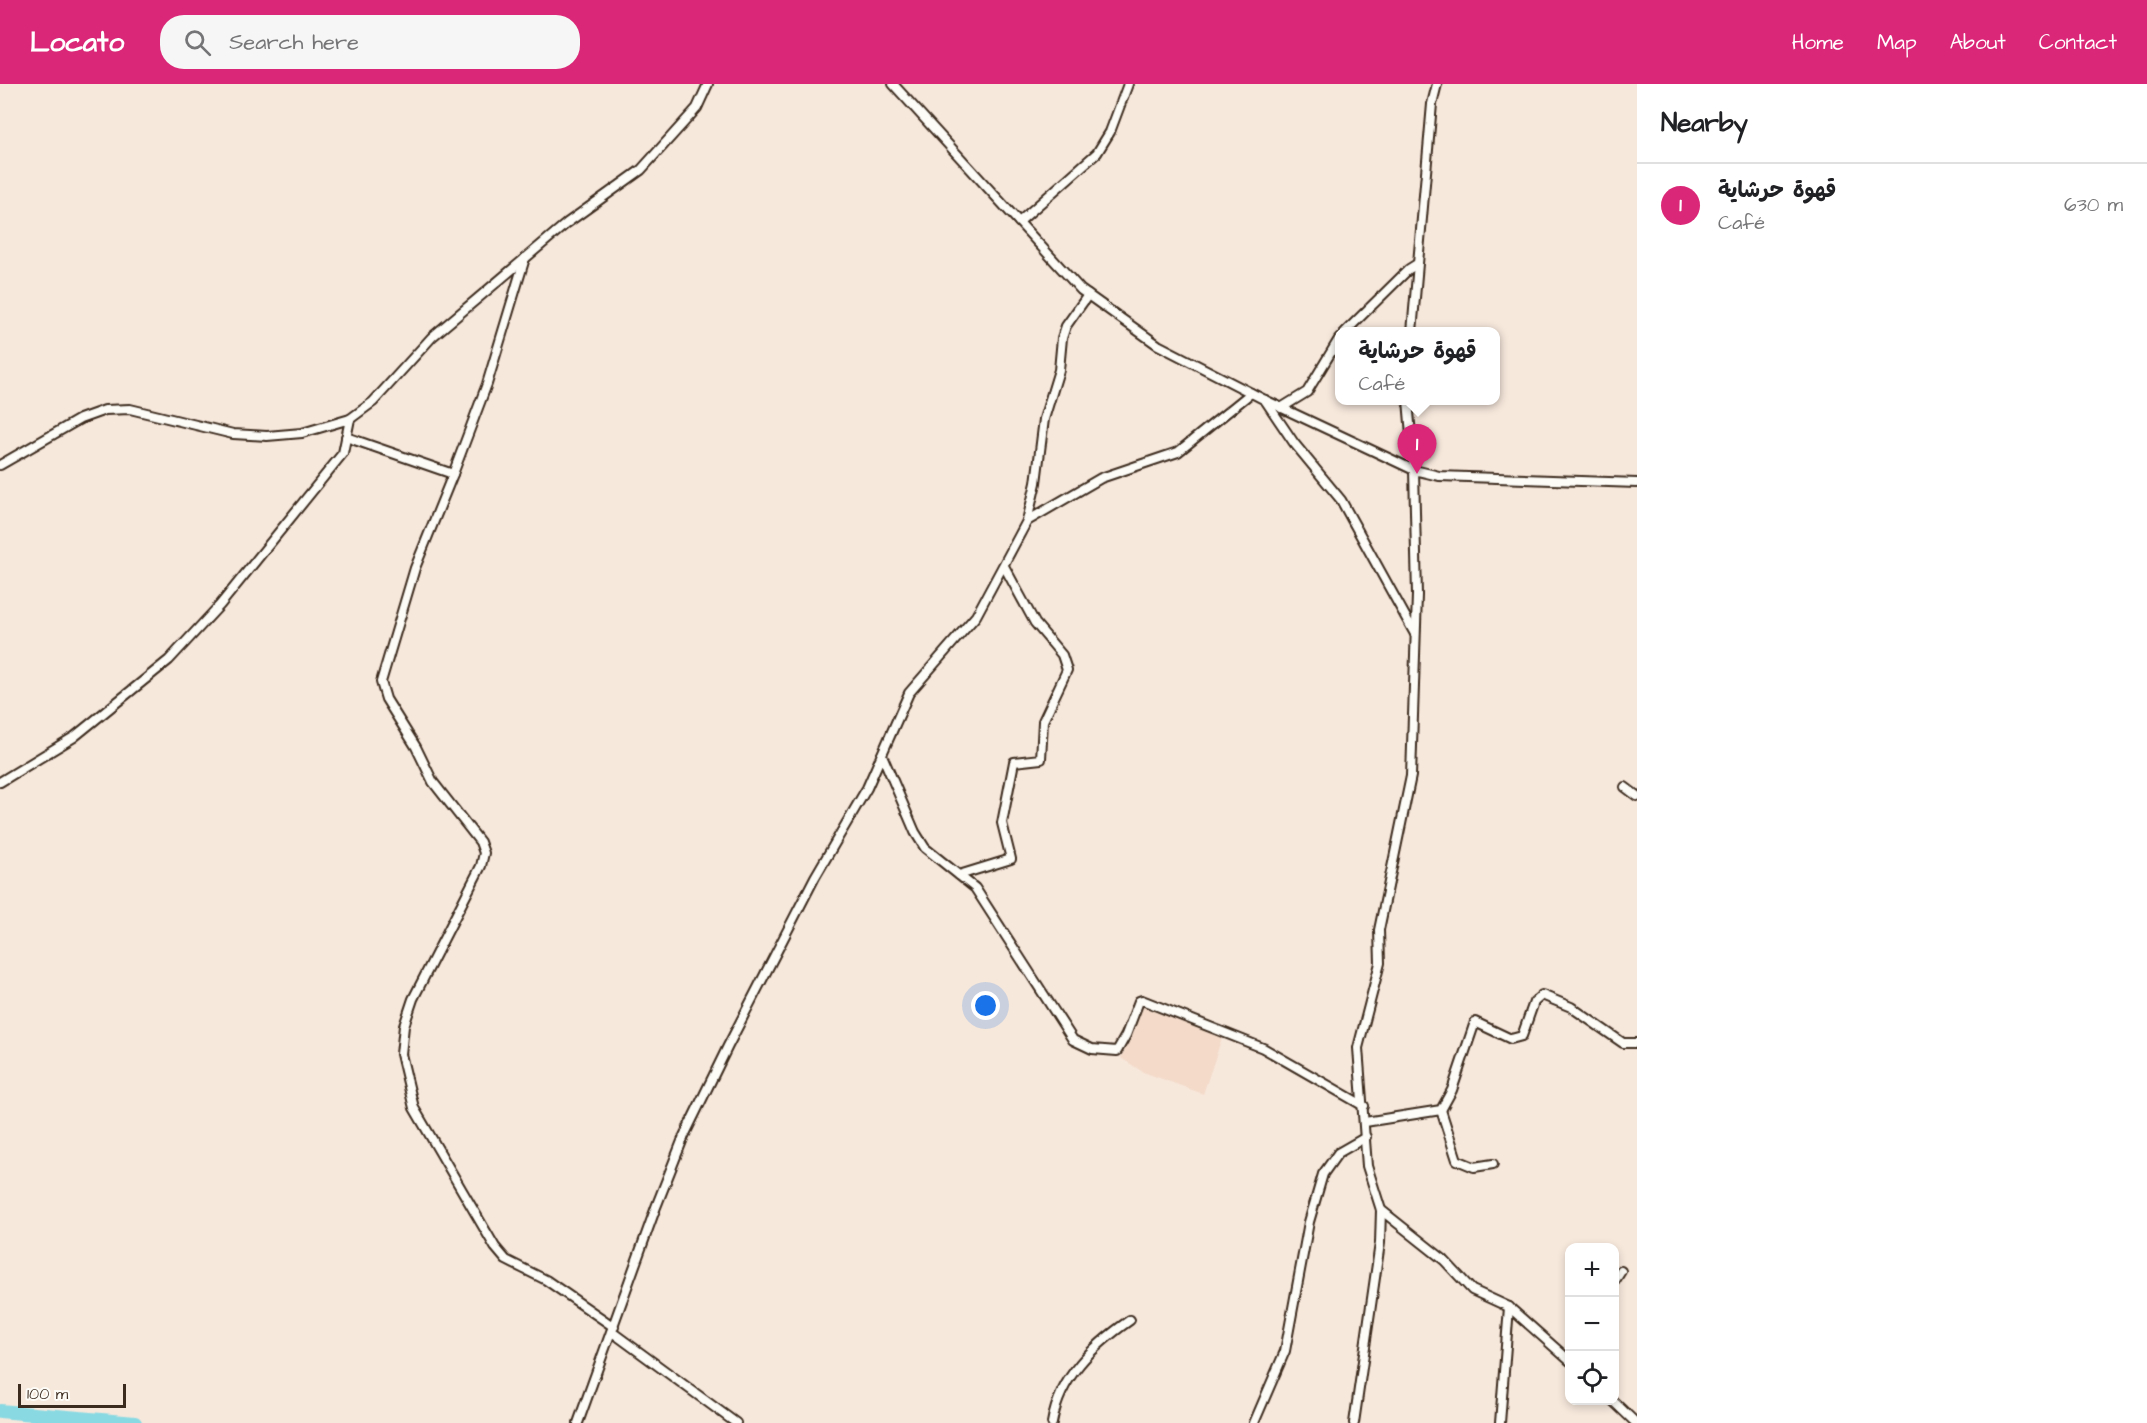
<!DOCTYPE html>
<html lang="en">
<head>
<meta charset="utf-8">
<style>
  body { margin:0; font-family:"Architects Daughter","Playpen Sans Arabic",sans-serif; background:#f6f6f6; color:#202124 }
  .controls { position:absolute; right:18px; bottom:18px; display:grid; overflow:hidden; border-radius:12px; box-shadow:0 3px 9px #0003 }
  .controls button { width:54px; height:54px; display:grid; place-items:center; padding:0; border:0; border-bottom:2px solid #e0e0e0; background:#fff; color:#202124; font:30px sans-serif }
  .scale { position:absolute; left:18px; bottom:15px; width:108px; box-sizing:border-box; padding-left:6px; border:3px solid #3b2a1e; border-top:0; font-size:16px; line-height:21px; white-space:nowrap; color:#3b2a1e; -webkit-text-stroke:4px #fdfcf7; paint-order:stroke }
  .you { position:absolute; left:986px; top:922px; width:21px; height:21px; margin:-15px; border:4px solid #fff; border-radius:50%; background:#1a73e8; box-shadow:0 0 0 9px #1a73e833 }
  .badge { display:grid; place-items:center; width:39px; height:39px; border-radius:50%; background:#db2777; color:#fff; font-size:20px; font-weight:700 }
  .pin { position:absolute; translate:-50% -50px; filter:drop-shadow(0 2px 3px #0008) }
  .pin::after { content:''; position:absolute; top:32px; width:21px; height:18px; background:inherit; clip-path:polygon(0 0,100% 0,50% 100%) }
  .popup { position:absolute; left:1335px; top:243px; width:165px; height:78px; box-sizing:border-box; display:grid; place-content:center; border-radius:12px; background:#fff; filter:drop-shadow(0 2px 4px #0005); font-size:20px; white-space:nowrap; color:#757577 }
  .popup b { font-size:22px; color:#202124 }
  .popup::after { content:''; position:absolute; left:50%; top:100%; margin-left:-12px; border:12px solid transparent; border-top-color:#fff }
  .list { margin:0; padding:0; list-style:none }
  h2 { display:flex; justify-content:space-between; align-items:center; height:78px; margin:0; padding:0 24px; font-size:26px }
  h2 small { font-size:20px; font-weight:400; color:#757577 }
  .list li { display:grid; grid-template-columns:39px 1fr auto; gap:18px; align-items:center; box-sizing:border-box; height:84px; padding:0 24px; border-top:2px solid #e0e0e0 }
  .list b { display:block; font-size:22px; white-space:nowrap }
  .list p { margin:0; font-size:20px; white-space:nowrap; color:#757577 }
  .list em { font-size:20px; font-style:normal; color:#757577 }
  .icon { flex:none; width:33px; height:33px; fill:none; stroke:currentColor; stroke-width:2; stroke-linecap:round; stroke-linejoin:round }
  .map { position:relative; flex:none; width:1637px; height:1339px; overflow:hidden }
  header { display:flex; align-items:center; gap:36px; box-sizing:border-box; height:84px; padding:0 30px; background:#db2777; color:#fff }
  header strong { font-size:28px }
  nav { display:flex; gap:33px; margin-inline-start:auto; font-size:21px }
  .search { width:420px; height:54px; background:#f6f6f6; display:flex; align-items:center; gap:15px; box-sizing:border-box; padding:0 21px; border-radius:24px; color:#757577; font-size:22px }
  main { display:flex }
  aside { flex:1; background:#fff }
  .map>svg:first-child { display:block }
</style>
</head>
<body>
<header>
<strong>Locato</strong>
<div class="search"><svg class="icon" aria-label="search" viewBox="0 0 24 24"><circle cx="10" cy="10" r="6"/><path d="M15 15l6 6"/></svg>Search here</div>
<nav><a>Home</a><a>Map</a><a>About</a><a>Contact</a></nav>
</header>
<main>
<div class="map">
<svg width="1637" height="1339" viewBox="0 0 1637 1339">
  <rect width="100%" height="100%" fill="#f7e8dc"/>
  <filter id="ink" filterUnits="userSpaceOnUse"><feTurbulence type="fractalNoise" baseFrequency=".0167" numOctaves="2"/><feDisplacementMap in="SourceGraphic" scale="12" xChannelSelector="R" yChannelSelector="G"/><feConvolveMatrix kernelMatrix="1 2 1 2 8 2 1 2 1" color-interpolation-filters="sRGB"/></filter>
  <g filter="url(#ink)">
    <path fill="#f3dac9" d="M1140 922 1223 951 1203 1010 1143 988 1121 974Z"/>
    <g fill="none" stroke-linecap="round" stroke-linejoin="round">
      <path stroke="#88d9e2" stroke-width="14" d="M0 1327 135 1339"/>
      <g stroke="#3b2a1e" stroke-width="12">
        <g id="street">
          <path d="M893 0 1081 206 1158 261 1265 316 1414 386 1439 392 1637 399"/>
          <path d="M1019 138 1097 69 1110 48 1128 0"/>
          <path d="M1345 248 1409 185 1417 180"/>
          <path d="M1412 248 1432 20 1437 0"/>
          <path d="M1265 316 1294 359 1341 416 1415 550"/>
          <path d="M1281 324 1307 308 1339 255"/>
          <path d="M346 353 453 390 415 484 381 598 386 615 416 663 433 698 480 758 484 769 481 782 413 915 404 942 401 970 414 1024 495 1163 506 1176 546 1196 614 1243"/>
          <path d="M0 381 80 335 105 326 130 325 233 350 267 352 302 349 350 335 373 318 432 253 567 139 641 86 697 24 708 0"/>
          <path d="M453 390 487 300 525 174"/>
          <path d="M1027 437 1101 394 1178 368 1251 309"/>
          <path d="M882 671 915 748 925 764 975 804 1073 956 1092 965 1117 967 1126 951 1139 917 1142 916 1263 964 1364 1022"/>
          <path d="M0 698 74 653 169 576 220 521 343 369 350 335"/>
          <path d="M1625 703 1637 712"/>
          <path d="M959 791 1011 775 1002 739 1014 678 1041 675 1043 637 1067 586 1062 571 1035 539 1004 482"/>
          <path d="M1441 1026 1457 1076 1474 1083 1493 1080"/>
          <path d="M1365 1038 1441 1026 1452 1006 1475 938 1511 955 1522 952 1534 918 1542 911 1571 923 1623 959H1637"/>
          <path d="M1381 1126 1444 1176 1472 1206 1509 1223 1570 1277"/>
          <path d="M1614 1198 1621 1187"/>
          <path d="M612 1248 736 1339"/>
          <path d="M1612 1316 1636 1339"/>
          <path d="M578 1339 656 1123 684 1052 728 962 815 793 867 704 909 609 976 532 1027 437 1036 399 1044 335 1059 286 1062 254 1066 242 1088 211"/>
          <path d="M1052 1339C1060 1292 1093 1262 1130 1236"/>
          <path d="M1254 1339 1285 1267 1309 1138 1323 1090 1338 1069 1366 1053"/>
          <path d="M1354 1339 1380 1159 1381 1126 1367 1082 1358 964 1380 879 1379 846 1411 692 1417 511 1414 386 1408 316"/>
          <path d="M1500 1339 1509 1223"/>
        </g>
      </g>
      <use href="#street" stroke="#fdfcf7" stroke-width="8"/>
    </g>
  </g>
</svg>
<div class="controls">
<button>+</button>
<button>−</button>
<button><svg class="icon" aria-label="locate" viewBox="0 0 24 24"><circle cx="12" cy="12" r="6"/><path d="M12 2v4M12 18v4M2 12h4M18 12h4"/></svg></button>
</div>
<div class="scale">100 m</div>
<div class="you"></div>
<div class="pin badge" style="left:1417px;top:390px">1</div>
<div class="popup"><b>قهوة حرشاية</b>Café</div>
</div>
<aside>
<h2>Nearby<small></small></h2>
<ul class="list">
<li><span class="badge">1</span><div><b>قهوة حرشاية</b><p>Café</p></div><em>630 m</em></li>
</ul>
</aside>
</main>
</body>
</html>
